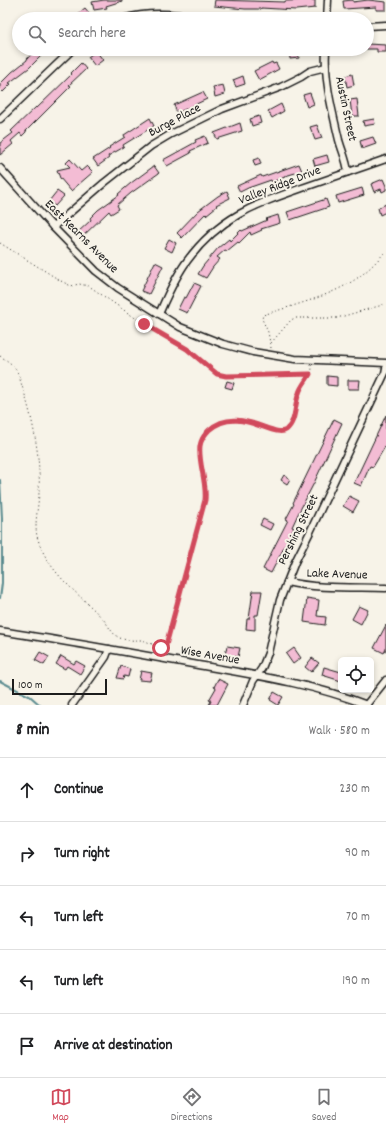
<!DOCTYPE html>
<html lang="en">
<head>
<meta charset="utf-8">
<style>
  body { margin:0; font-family:Dekko,sans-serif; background:#f6f6f6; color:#202124 }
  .controls { position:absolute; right:12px; bottom:12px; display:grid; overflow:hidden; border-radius:6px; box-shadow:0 2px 6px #0003 }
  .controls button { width:36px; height:36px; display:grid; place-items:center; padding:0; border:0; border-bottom:1px solid #e0e0e0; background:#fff; color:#202124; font:20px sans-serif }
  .scale { position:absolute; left:12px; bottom:10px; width:95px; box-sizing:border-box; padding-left:4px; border:2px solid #1c1c1c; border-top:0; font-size:11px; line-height:14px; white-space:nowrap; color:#1c1c1c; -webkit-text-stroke:3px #f7f3e8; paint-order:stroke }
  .stop { position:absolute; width:12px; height:12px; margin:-9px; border:3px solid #d1495b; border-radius:50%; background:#fff }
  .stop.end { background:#d1495b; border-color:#fff; box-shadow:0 1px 4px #0008 }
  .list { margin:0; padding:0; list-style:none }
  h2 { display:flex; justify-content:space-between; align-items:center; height:52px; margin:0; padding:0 16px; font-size:17px }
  h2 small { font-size:13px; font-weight:400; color:#757577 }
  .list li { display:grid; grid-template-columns:26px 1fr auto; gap:12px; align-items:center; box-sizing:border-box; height:64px; padding:0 16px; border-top:1px solid #e0e0e0 }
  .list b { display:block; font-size:15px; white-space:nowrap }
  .list em { font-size:13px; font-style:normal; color:#757577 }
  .icon { flex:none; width:22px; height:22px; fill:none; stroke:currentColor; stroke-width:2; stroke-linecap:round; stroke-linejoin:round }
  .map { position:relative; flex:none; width:386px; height:705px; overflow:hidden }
  .search { position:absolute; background:#fff; box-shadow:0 2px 6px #0003; left:12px; right:12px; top:12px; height:44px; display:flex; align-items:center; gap:10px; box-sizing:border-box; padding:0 14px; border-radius:22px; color:#757577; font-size:15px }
  .sheet { height:372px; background:#fff }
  nav { display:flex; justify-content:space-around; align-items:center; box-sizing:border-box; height:56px; border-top:1px solid #e0e0e0; background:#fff; font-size:11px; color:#757577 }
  nav a { display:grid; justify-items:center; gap:2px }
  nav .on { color:#d1495b }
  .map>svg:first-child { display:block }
</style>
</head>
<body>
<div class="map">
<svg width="386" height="705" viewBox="0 0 386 705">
  <rect width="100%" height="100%" fill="#f7f3e8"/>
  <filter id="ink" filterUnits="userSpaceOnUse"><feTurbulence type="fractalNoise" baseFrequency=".025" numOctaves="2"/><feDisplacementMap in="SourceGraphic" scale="8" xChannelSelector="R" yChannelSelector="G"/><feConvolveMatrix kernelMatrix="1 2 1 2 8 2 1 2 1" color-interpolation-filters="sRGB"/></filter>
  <g filter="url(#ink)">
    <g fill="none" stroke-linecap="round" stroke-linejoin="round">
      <g stroke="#5b8c90" stroke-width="2">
        <path d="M0 480 2 518V583L0 598"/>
        <path d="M0 681 31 697 40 705"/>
      </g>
    </g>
    <g fill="#f3bcd4" stroke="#1c1c1c">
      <path d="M104 0H122V1L106 6 107 8 94 10 92 2Z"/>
      <path d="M215 0 285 2V1L315 0V8L296 10 261 8V9H245L214 6Z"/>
      <path d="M353 0V2L368 0 386 2V10H376V7L344 9 343 1Z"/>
      <path d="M85 8 90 14 84 19H71Z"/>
      <path d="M367 44 386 45V52H377V49H366Z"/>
      <path d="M36 49H48L29 68 9 83 11 84 3 92 0 89V84L12 72 27 60V59Z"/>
      <path d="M289 49H298L299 58 290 59Z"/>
      <path d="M96 51 103 60 95 66 88 57Z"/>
      <path d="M272 62 273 64 276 63 279 69 259 80 254 71Z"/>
      <path d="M81 63 86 69 69 85 71 86 26 131V132L22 136 20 133 11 141 13 144 0 155V143L13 133 11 131 36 107 37 108 72 74 71 73Z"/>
      <path d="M352 74 354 85 347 87 345 76Z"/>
      <path d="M243 76 245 84 236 87 233 80Z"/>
      <path d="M223 85 225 94 215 97 213 87Z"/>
      <path d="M203 92 207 99 177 113 174 105Z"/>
      <path d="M310 93 314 104 307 107 303 95Z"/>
      <path d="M357 99 359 116H352L350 100Z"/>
      <path d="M281 104 284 111 272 118 268 111Z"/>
      <path d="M259 116 261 123 252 126 250 119Z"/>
      <path d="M150 118 154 126 123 145 124 147 108 156 109 158 98 166 93 159 110 148 109 147 125 137 124 135Z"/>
      <path d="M374 119 375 124 364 126 363 121Z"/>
      <path d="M240 123 242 131 217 139 214 133Z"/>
      <path d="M317 125 322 138 315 140 310 127Z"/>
      <path d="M205 136 208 143 190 151 191 153 167 166 163 160 196 142 195 140Z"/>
      <path d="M373 137 376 144 362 149 360 141Z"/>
      <path d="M327 155 329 162 315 166 313 159Z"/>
      <path d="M259 158 261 164 255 166 253 160Z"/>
      <path d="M70 159 81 171 87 166 93 172 71 191 60 178 57 170 70 167 66 163Z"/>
      <path d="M299 164 302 171 285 176V177L272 182 271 180 248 188 240 192 237 186 261 175 262 177Z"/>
      <path d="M154 166 159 173 131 193 117 205 119 209 111 214 109 211 81 238 77 233 91 220 90 218 98 210 119 195 118 194 131 183Z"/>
      <path d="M383 179 386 186V190L382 192 381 189 374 192 371 184Z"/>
      <path d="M362 188 364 195 338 203 336 196Z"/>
      <path d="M57 191 64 196 55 206 49 201Z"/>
      <path d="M227 191 230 198 216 205 217 206 206 215 205 214 182 238 177 233 198 211 218 196Z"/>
      <path d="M326 199 329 207 290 220 287 212Z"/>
      <path d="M386 204V212L380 215 378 208Z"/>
      <path d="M278 215 280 223 261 229 262 230 251 235 250 232 239 243 238 242 227 251 225 250 217 257 220 259 213 267 206 278 198 274 203 266 218 248 229 239 230 241 241 230 242 231 267 220 266 219Z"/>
      <path d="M169 239 176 243 172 252 164 248Z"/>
      <path d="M155 262 163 266 149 294 141 291Z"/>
      <path d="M194 283 201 286 187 313 178 309 184 297 186 298Z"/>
      <path d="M327 376 337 377V386L327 385Z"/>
      <path d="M348 380H360L359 389H348Z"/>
      <path d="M227 381 234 383 232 389 225 387Z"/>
      <path d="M386 415V445L373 467 370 466 361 486 354 483Z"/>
      <path d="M334 419 342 423 314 483 299 512 292 527 294 528 271 573 263 569 288 520 286 519 294 504 293 503Z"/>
      <path d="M284 475 290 479 287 484 281 480Z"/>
      <path d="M349 496 359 501 353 512 343 506Z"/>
      <path d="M263 519 273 524 270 530 260 525Z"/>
      <path d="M253 591H262L258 615H255V630L246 629 247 619H249Z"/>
      <path d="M307 598 319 600 317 616 326 617 325 625 304 622Z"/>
      <path d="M359 606 368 610 361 624 352 619Z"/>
      <path d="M386 625V649L384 653 374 648Z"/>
      <path d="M227 646 240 648 238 657 225 655Z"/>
      <path d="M294 648 301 658 293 664 286 654Z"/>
      <path d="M40 652 49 657 44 665 35 660Z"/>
      <path d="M61 656 74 664 76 661 85 666 80 674 67 666 65 669 56 664Z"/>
      <path d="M312 658 319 663 311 672 305 667Z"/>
      <path d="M121 666 130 669 128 677 124 676 123 679 117 678Z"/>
      <path d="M324 667 341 672V681L322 675Z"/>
      <path d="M141 671 152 673 150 681 139 680Z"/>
      <path d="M218 679 228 684 217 705H209L211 701 209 700 216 688 214 687Z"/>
      <path d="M274 692 283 697 278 705 270 700Z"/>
    </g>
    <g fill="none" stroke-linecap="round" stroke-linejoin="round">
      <g stroke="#1c1c1c" stroke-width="9">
        <g id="street">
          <path d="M122 19C149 11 176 13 204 19"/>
          <path d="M327 19 328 0"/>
          <path d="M367 26 386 25"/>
          <path d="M326 49C324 80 332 110 339 140 342 151 347 161 348 172"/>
          <path d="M0 119 73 49"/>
          <path d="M0 168 53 227 96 271 118 288 180 327 223 344 253 352 295 359 386 363"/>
          <path d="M53 227 104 183 151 146 171 134 222 109 281 87 301 77 310 71 326 67"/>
          <path d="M159 314C167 296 175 277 187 261 221 215 257 204 308 186 334 177 360 168 386 159"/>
          <path d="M287 582C319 589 353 587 386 588"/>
          <path d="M0 631C66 641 132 653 198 665 255 675 313 684 367 705"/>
          <path d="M72 705 106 657 109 649"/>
          <path d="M243 705 253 681 262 668 268 653 280 600 295 562 310 532 385 373 386 368"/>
          <path d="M366 705 386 680"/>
        </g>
      </g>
      <g stroke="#1c1c1c" stroke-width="1" stroke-dasharray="1 3" stroke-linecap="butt">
        <path d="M0 243 61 281 71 286 79 284 89 286 144 324 187 349 217 374 226 376 310 375 312 369 311 365"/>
        <path d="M271 343 291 320 295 318H337L386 304"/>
        <path d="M271 348 268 332 262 319 263 315C294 305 329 297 356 279 368 271 377 261 386 251"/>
        <path d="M0 356C6 360 12 363 16 370 19 375 21 383 23 389 33 419 41 460 39 491 39 505 34 522 37 536 47 573 78 592 102 618 109 625 111 634 120 638 127 641 134 640 141 640 148 641 154 646 161 648L166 645 205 500C206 496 206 492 206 488 204 466 188 437 216 425 227 421 235 419 246 421 260 423 271 432 284 431 296 419 293 408 299 394 301 387 306 381 310 375"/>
      </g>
      <use href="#street" stroke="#f7f3e8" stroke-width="6"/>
    </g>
  </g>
  <g fill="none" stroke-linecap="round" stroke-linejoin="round" filter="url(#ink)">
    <path stroke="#d1495b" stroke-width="5" d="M144 324 187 349 217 374 226 376 310 374C306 381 301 386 299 393 294 405 297 421 286 430 274 439 238 404 209 430 204 435 201 439 200 446 198 463 207 481 205 500L166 645 161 648"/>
  </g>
  <g text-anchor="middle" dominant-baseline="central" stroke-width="4" stroke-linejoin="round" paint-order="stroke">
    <g font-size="13" fill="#1c1c1c" stroke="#f7f3e8">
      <text transform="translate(345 109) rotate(78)">Austin Street</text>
      <text transform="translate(175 121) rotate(-28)">Burge Place</text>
      <text transform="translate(280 186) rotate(-21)">Valley Ridge Drive</text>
      <text transform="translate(81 237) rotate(45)">East Kearns Avenue</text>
      <text transform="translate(299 530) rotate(-64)">Pershing Street</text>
      <text transform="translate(337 575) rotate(2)">Lake Avenue</text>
      <text transform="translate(210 656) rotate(10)">Wise Avenue</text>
    </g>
  </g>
</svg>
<div class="controls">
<button><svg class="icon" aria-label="locate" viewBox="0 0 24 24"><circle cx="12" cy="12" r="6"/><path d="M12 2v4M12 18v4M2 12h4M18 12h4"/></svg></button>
</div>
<div class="scale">100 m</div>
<div class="stop" style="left:161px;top:648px"></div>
<div class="stop end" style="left:144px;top:324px"></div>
<div class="search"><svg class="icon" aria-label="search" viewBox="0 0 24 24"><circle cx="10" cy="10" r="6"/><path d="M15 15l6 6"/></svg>Search here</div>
</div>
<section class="sheet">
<h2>8 min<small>Walk · 580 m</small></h2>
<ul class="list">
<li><svg class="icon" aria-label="ahead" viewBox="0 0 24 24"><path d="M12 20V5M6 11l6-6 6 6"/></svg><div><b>Continue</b></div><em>230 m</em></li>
<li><svg class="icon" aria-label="right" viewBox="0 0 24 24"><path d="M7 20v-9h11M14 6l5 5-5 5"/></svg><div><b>Turn right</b></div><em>90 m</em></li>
<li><svg class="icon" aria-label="left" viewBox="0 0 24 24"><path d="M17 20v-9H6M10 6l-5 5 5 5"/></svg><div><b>Turn left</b></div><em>70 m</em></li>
<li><svg class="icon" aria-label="left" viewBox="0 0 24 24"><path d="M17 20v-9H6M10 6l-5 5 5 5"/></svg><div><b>Turn left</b></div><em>190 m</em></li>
<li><svg class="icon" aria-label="arrive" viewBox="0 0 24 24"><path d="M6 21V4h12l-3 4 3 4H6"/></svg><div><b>Arrive at destination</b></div></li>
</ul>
</section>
<nav>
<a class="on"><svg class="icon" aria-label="map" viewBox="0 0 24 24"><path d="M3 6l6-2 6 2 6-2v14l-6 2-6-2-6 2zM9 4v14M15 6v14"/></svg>Map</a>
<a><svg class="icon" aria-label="directions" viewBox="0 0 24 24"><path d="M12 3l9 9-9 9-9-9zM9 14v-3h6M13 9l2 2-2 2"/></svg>Directions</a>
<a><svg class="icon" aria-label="saved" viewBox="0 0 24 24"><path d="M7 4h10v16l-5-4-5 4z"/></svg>Saved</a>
</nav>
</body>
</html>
